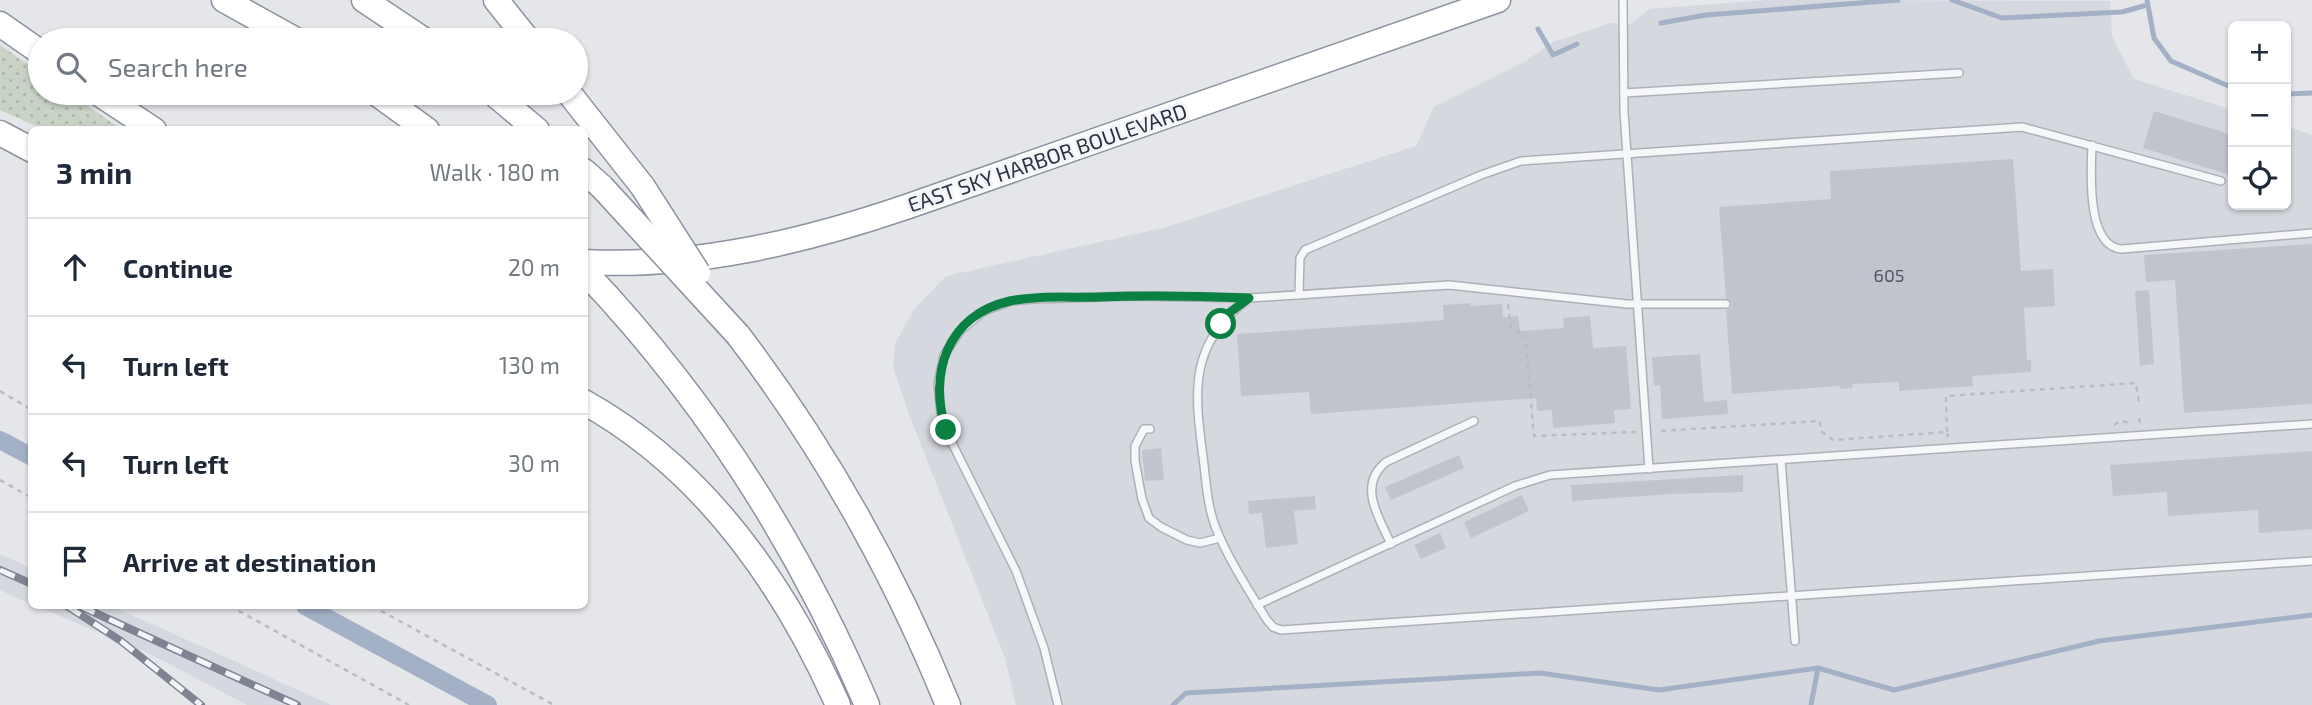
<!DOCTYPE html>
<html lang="en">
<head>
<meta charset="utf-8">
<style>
  body { margin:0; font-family:"Exo 2",sans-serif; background:#f6f6f7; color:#1f2937 }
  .controls { position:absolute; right:21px; top:21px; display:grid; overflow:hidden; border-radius:10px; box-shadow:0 2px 5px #0004 }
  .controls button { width:63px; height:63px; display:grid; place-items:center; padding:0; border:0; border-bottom:2px solid #e0e1e3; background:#fff; color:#1f2937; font:35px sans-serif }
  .stop { position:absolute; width:21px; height:21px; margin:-16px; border:5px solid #0b8043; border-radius:50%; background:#fff }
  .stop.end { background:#0b8043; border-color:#fff; box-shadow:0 2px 7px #0008 }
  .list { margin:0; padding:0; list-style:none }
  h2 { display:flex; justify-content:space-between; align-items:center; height:91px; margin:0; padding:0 28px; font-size:30px }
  h2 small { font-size:23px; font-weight:400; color:#747a83 }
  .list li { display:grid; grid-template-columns:46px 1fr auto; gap:21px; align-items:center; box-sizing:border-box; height:98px; padding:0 28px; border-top:2px solid #e0e1e3 }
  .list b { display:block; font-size:26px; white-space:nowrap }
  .list em { font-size:23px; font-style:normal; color:#747a83 }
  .icon { flex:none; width:38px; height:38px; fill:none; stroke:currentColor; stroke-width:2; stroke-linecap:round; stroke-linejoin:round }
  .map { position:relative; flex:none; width:2312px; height:705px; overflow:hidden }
  .search { position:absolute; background:#fff; box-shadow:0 2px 5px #0004; left:28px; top:28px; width:560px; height:77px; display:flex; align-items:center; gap:18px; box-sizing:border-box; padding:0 24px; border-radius:38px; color:#747a83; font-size:26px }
  .panel { position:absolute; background:#fff; box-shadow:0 2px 5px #0004; left:28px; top:126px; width:560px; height:483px; border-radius:10px }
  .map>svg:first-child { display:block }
</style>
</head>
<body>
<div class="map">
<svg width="2312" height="705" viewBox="0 0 2312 705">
  <defs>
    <pattern id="grass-dots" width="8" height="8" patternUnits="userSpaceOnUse" patternTransform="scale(1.75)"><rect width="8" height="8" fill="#c8d3c6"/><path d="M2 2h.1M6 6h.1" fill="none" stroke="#acb6ab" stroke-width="1.8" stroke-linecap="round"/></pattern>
  </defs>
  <rect width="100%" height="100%" fill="#e4e6ea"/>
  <g fill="#d6d8df">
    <path d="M1765 0 2110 1 2112 36 2134 79 2233 110V205H2286V126L2312 135V705H1016L1005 658 910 417 893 367 895 344 914 309 946 276 1163 228 1416 146 1434 107 1526 61 1553 42 1611 23 1630 24 1650 9Z"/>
    <path d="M0 554 31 568V604L0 590Z"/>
    <path d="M36 606H112L331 705H247L148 653Z"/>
  </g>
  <path fill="url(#grass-dots)" d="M0 45 40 73V93H69L121 129H42L0 110Z"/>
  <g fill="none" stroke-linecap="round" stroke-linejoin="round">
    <g stroke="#a3b0c6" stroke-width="5">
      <path d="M1952 0 2002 18 2122 12 2147 5"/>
      <path d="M2147 0 2154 38 2171 61 2233 88"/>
      <path d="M1661 23 1706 15 1898 0"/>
      <path d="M1538 29 1553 55 1577 44"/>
      <path d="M2286 94 2312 93"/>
      <path d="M1173 705 1186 693 1540 673 1659 690 1818 668 1894 690 2099 641 2312 615"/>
      <path d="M1811 705 1818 668"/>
    </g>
    <g stroke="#a3b0c6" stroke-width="18">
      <path d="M0 440 32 457"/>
      <path d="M305 606 488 705"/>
    </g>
  </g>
  <g fill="#c1c4cd">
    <path d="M2154 111 2233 135V176L2143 148Z"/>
    <path d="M2013 159 2021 271 2053 269 2055 306 2024 308 2027 360H2031V372L1972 376 1973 386 1899 391V382L1852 384 1853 388 1840 389 1839 386 1732 394 1726 310 1731 308 1732 303 1726 298 1719 207 1831 199 1830 171Z"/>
    <path d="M2312 244V404L2184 413 2175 280 2146 282 2144 255Z"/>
    <path d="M2149 290 2154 364 2140 366 2135 291Z"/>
    <path d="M1470 303 1471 306 1502 304 1503 317 1518 316 1520 331 1564 328 1563 318 1590 316 1593 348 1626 346 1631 409 1614 410 1615 423 1553 428 1552 410 1537 411 1536 398 1311 414 1309 392 1241 396 1237 334 1444 320 1443 305Z"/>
    <path d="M1700 354 1704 402 1727 400 1728 414 1662 419 1660 385 1654 386 1652 357Z"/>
    <path d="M1161 448 1164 480 1145 481 1142 450Z"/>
    <path d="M2312 451V529L2259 533 2258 510 2168 516 2167 492 2113 496 2110 465Z"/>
    <path d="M1459 455 1464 468 1391 500 1385 487Z"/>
    <path d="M1743 475V492L1671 494 1572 501 1571 485Z"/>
    <path d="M1522 495 1529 511 1471 538 1464 522Z"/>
    <path d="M1315 496 1316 509 1294 511 1298 544 1266 548 1262 513 1249 514 1248 501Z"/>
    <path d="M1440 533 1446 548 1421 559 1414 545Z"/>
  </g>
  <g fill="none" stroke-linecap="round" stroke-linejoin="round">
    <g stroke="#adb0b7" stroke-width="10">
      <g id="lane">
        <path d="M1623 0 1624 112 1649 469"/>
        <path d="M1624 93 1959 73"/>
        <path d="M2092 145C2091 171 2086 247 2122 249L2312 233"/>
        <path d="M1299 295 1300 258 1305 250 1481 175 1521 161 2022 127 2221 181"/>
        <path d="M1249 298C1189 344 1194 389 1203 457 1206 480 1207 504 1215 526 1227 557 1249 591 1267 620L1273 627 1281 630 2312 561"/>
        <path d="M1150 429H1144L1135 446V461L1142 499 1149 518 1161 527 1187 540 1200 543 1220 538"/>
        <path d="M1781 460 1795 641"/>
        <path d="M1391 544C1379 518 1357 485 1386 462L1474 421"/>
        <path d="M1257 605 1515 486 1550 475 2312 424"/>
        <path d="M1058 705 1044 648 1016 571 952 443 941 414 938 384 944 355 960 331 984 311 1011 301 1034 299 1133 296 1249 298 1449 285 1627 304H1726"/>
      </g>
    </g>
    <g stroke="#8c929f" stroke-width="27">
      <g id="highway">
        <path d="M224 0 296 40"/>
        <path d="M364 0 424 40"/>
        <path d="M496 0 528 40"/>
        <path d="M0 24 40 52"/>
        <path d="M98 93 154 130"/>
        <path d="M376 93 427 130"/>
        <path d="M493 93 537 130"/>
        <path d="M569 93 643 187"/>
        <path d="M0 133 32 150"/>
        <path d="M584 171 602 187"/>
        <path d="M584 262C694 268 803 242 906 207L1498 0"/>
        <path d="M584 271C705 398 799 545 867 705"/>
        <path d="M738 335C825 449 894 572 948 705"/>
        <path d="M584 402C704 469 783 582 838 705"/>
      </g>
    </g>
    <g stroke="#babcc2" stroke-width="2.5" stroke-dasharray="5 5" stroke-linecap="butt">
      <path d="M1508 304 1511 329 1525 334 1534 436 1636 432"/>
      <path d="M0 391 32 410"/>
      <path d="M2139 418 2141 426"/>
      <path d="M2114 425 2120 421 2130 423"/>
      <path d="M1661 431 1820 421 1821 431 1833 440 1947 432 1948 437"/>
      <path d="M1947 432 1946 396 2136 383 2139 403"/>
      <path d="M0 480 32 498"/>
      <path d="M230 606 409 705"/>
      <path d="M372 606 554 705"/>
    </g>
    <use href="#lane" stroke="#f6f7f9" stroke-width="7"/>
    <use href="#highway" stroke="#fff" stroke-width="24"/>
    <g stroke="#7f8492" stroke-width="8">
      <g id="rail">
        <path d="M0 570 32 584"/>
        <path d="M67 606 121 641 201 705"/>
        <path d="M80 606 297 705"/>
      </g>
    </g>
    <use href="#rail" stroke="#f3f5f8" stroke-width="5" stroke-dasharray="16" stroke-linecap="butt"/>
    <g stroke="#8c929f" stroke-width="27" stroke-linecap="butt">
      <g id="highway-bridge">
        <path d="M602 187 738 335"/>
        <path d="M643 187 698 273"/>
      </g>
    </g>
    <use href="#highway-bridge" stroke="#fff" stroke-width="24"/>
  </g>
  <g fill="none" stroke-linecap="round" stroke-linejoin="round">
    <path stroke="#0b8043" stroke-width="9" d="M946 430C928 374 947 315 1010 301 1039 295 1071 298 1100 297 1150 295 1199 296 1249 298L1229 313 1221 324"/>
  </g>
  <g text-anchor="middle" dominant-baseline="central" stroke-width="6" stroke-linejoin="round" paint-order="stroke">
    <g font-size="18" fill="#525664">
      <text x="1889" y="275">605</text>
    </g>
    <g font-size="21" fill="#2d3241" stroke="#f3f5f8">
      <text transform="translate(1047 157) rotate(-19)">EAST SKY HARBOR BOULEVARD</text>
    </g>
  </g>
</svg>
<div class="controls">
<button>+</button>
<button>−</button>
<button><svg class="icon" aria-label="locate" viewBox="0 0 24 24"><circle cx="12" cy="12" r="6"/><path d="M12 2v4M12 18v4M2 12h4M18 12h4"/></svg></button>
</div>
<div class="stop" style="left:1221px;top:324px"></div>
<div class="stop end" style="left:946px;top:430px"></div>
<div class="search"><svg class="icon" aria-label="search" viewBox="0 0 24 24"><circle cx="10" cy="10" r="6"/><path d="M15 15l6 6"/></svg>Search here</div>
<section class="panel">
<h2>3 min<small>Walk · 180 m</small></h2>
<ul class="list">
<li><svg class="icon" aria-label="ahead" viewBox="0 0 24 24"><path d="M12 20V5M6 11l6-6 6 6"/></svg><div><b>Continue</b></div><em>20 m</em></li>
<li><svg class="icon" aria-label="left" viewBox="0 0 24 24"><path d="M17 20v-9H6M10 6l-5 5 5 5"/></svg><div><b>Turn left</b></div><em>130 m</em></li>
<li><svg class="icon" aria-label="left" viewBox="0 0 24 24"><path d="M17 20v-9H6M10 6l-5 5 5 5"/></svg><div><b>Turn left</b></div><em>30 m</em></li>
<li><svg class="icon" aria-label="arrive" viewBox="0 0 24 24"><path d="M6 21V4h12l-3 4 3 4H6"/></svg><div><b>Arrive at destination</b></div></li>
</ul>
</section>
</div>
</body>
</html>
